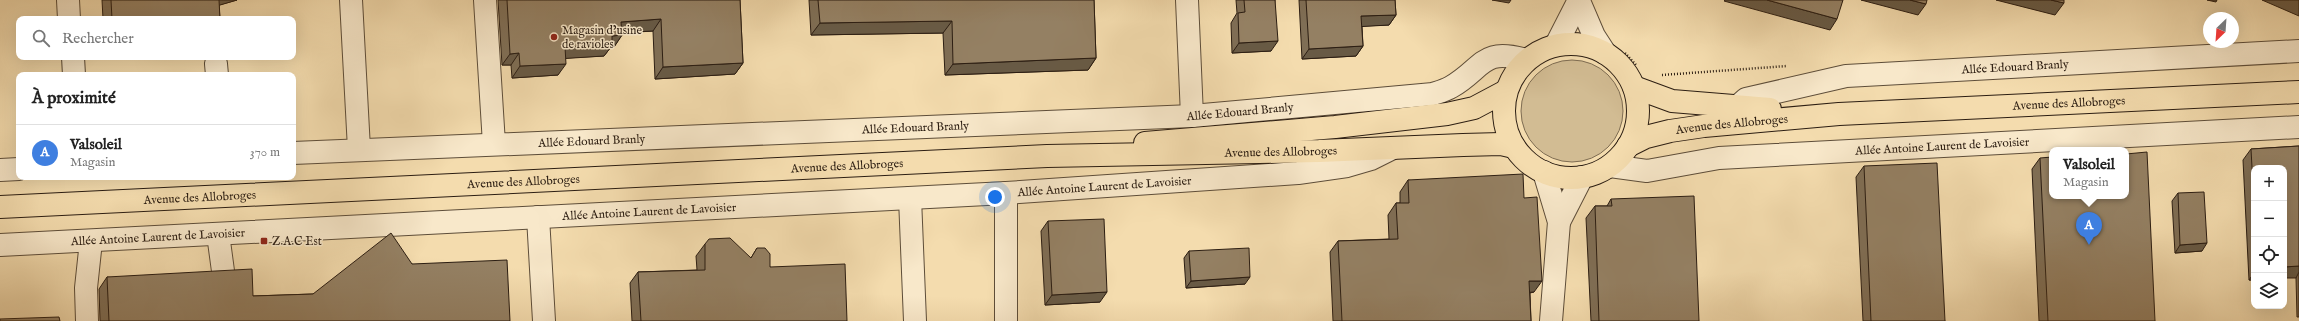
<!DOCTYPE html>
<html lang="fr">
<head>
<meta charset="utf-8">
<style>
  body { margin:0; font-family:"IM FELL English",serif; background:#f6f6f6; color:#222 }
  .controls { position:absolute; right:12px; bottom:12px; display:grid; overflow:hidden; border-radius:8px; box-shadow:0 4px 16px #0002 }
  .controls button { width:36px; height:36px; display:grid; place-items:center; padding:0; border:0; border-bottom:1px solid #e0e0e0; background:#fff; color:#222; font:20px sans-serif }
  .compass { position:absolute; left:2203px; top:12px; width:36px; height:36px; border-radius:50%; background:#fff; box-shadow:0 4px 16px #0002; rotate:205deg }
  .you { position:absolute; left:995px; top:197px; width:14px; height:14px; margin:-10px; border:3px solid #fff; border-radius:50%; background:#1a73e8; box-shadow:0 0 0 6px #1a73e833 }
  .badge { display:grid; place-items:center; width:26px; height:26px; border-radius:50%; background:#8f2418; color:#fff; font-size:13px; font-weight:700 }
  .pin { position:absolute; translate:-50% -33px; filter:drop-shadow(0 1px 2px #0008) }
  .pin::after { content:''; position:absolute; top:21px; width:14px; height:12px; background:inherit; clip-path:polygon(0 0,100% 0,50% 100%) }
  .popup { position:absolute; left:2049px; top:147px; width:80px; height:52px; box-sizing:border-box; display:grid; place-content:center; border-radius:8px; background:#fff; filter:drop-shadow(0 1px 3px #0005); font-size:13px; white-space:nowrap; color:#767676 }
  .popup b { font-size:15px; color:#222 }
  .popup::after { content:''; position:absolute; left:50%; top:100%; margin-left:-8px; border:8px solid transparent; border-top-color:#fff }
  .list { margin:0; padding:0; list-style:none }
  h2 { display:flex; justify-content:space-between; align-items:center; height:52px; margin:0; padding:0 16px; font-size:17px }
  h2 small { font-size:13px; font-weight:400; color:#767676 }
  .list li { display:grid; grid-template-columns:26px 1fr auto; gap:12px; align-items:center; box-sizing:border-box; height:56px; padding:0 16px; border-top:1px solid #e0e0e0 }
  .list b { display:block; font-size:15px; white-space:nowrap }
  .list p { margin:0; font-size:13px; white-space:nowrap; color:#767676 }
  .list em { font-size:13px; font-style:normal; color:#767676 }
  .icon { flex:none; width:22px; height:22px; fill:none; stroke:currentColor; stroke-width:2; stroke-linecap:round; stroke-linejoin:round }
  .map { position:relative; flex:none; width:2299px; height:321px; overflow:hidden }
  .search { position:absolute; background:#fff; box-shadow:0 4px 16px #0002; left:16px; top:16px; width:280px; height:44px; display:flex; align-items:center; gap:10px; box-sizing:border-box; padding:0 14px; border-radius:8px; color:#767676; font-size:15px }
  .panel { position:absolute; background:#fff; box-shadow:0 4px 16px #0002; left:16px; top:72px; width:280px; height:108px; border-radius:8px }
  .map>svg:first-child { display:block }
</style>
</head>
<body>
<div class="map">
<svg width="2299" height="321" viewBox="0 0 2299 321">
  <rect width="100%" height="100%" fill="#f4dcae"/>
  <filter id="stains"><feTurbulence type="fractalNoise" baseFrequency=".005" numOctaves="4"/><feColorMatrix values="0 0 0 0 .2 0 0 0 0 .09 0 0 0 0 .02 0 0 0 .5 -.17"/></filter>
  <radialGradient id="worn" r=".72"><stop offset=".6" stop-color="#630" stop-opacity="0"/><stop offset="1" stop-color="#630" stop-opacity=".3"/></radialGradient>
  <circle fill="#d2bc93" stroke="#7e6c52" cx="1572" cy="111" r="51"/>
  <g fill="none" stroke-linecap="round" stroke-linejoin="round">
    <g stroke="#5d4d39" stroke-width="24">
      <g id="minor">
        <path d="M68 0 69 19"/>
        <path d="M351 0 359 149"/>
        <path d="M485 0 494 144"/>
        <path d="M1187 0 1192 116"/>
        <path d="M1579 1 1594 36 1605 53"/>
        <path d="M1556 45 1579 0"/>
        <path d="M73 57 74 75"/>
        <path d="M216 64 217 75"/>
        <path id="s1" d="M1737 107 1746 99 1846 76 2299 51"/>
        <path id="s2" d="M293 153 1192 116 1433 94C1439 92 1446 90 1451 87 1484 68 1481 47 1526 60"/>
        <path id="s3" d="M1610 166 1647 171 1719 158 2299 127"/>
        <path d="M0 170 19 169"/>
        <path d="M1544 172 1559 222 1551 321"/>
        <path d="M910 198 915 321"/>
        <path d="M538 217 544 321"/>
        <path d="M1559 222 1582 177"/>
        <path d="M218 234 223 271"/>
        <path id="s4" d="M0 245 1006 193 1298 173 1347 166 1371 159 1393 148"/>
        <path d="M87 321 86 288 91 241"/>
        <path d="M1006 321V193"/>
      </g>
    </g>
    <g stroke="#2b1d12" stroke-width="24">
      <g id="major">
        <circle cx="1571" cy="111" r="67"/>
        <path d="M1634 87 1672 101 1770 109"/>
        <path d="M1145 143 1335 127 1447 114 1474 108 1506 91"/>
        <path id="s5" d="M1628 146 1646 137 1670 131 1704 126 1839 114 2299 92"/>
        <path id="s6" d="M0 207 1047 156 1319 151 1463 145 1501 144 1514 147"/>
      </g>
    </g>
    <g stroke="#2b1d12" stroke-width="2.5" stroke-dasharray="1 2" stroke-linecap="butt">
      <path d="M1625 53 1637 66"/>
      <path d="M1662 75 1787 66"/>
    </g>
    <use href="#minor" stroke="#f8e8ca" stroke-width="22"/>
    <use href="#major" stroke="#f4dcae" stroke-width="22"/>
  </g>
  <g fill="#7f6e55" stroke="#2b1d12">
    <path d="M102 0H237L219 5 220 19H103Z"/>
    <path d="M498 0H740L743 63 735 74 655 79 653 31 622 33V35L614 47H611L604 56 566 58 558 75 512 78 511 65H502Z"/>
    <path d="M809 0H1094L1096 58 1088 70 945 75 943 33 811 35Z"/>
    <path d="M1236 0H1275L1271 51 1232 53 1231 23 1237 13Z"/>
    <path d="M1299 0H1395L1396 15 1389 25 1362 26 1363 46 1356 56 1302 59Z"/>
    <path d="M2299 146V317H2297L2296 278 2254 168V280H2249L2243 160 2251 149Z"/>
    <path d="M2040 158 2155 321H2039L2032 169Z"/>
    <path d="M1864 166 1945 321H1863L1856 177Z"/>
    <path d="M1408 180 1524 198 1534 292 1530 293 1531 321H1333L1330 252 1338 241 1389 239 1388 215 1396 203H1400V192Z"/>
    <path d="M2178 193 2202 251 2175 253 2172 201Z"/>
    <path d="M1611 199 1699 321H1591L1586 218 1595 206H1607Z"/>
    <path d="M1048 221 1100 302 1045 305 1041 231Z"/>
    <path d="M705 244 751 258 757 248 770 267 847 321H632L630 283 638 272 697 270 696 256Z"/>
    <path d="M1189 251 1245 284 1186 288 1184 258Z"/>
    <path d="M412 264 510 321H100L99 289 107 277 253 296 313 294Z"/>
  </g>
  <g fill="#685a45" stroke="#2b1d12">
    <path d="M216 0H237L210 8Z"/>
    <path d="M1492 0H1511L1509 3Z"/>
    <path d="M1725 0H1767L1837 19 1830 30 1724 1Z"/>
    <path d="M1861 0H1910L1926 4 1918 15Z"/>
    <path d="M1996 0H2051L2064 3 2055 15Z"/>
    <path d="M2207 0H2217L2216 2Z"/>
    <path d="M2262 0H2299V16Z"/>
    <path d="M1396 15 1389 25 1354 27 1361 16Z"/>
    <path d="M661 19 653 31 613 33 621 22Z"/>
    <path d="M952 21 943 33 811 35 820 23Z"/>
    <path d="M622 35 614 47H611L604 56 557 59 565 47 612 36Z"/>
    <path d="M1278 41 1271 51 1232 53 1239 43Z"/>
    <path d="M1363 46 1356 56 1302 59 1309 49Z"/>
    <path d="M519 53 511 65H502L510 54Z"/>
    <path d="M1096 58 1088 70 945 75 953 64Z"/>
    <path d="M743 63 735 74 655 79 663 67Z"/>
    <path d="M566 64 558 75 512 78 520 66Z"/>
    <path d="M2207 243 2202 251 2175 253 2180 245Z"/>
    <path d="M2299 266V272L2296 278H2284V267Z"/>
    <path d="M2254 273V280H2249Z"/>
    <path d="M1250 277 1245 284 1186 288 1191 281Z"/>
    <path d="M1529 281H1542L1534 292 1521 293Z"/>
    <path d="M1107 292 1100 302 1045 305 1052 295Z"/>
  </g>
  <g fill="#948063" stroke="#2b1d12">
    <path d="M111 0H219L220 19H112Z"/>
    <path d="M507 0H740L743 63 663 67 661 19 621 22 622 35 612 36V45L565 47 566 64 520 66 519 53 510 54Z"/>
    <path d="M818 0H1094L1096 58 953 64 952 21 820 23Z"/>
    <path d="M1244 0H1275L1278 41 1239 43 1238 13 1245 12Z"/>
    <path d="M1306 0H1395L1396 15 1361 16 1363 46 1309 49Z"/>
    <path d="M1767 0H1843L1837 19Z"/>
    <path d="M1910 0H1927L1926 4Z"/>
    <path d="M2051 0H2064V3Z"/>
    <path d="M2299 146V266L2284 267V168H2254V204L2251 149Z"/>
    <path d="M2147 152 2155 321H2048L2040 158 2052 157V196H2126V154Z"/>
    <path d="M1937 163 1945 321H1871L1864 166Z"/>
    <path d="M1523 174 1524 198 1537 197 1542 281H1529L1531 321H1342L1338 241 1398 239 1396 203H1409L1408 180Z"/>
    <path d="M2204 192 2207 243 2180 245 2178 193Z"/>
    <path d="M1694 196 1699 321H1599L1595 206H1612L1611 199Z"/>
    <path d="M1104 219 1107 292 1052 295 1048 221Z"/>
    <path d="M391 233 412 264 507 260 510 321H109L107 277 252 269 253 296 313 294Z"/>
    <path d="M730 238 751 258 757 248H765L770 254V267L845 264 847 321H641L638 272 705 270V244L709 239Z"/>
    <path d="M1249 248 1250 277 1191 281 1189 251Z"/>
    <path d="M59 317 60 321H0V319Z"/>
  </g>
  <g fill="#8f2418" stroke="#f8e8ca" stroke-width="1.5">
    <circle cx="554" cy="37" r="4"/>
    <rect x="260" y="237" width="8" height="8" rx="2"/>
  </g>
  <g text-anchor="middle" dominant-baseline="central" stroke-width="3" stroke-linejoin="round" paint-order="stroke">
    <g font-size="12" fill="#2b1d12" stroke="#f8e8ca" text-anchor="start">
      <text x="562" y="30">Magasin d’usine<tspan x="562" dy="14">de ravioles</tspan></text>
      <text x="272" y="241">Z.A.C Est</text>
    </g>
    <g font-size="12" fill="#2b1d12" stroke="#f8e8ca">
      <text stroke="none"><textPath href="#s1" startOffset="284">Allée Edouard Branly</textPath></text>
      <text stroke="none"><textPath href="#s5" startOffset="445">Avenue des Allobroges</textPath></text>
      <text stroke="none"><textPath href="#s2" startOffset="948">Allée Edouard Branly</textPath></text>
      <text stroke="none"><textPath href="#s5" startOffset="107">Avenue des Allobroges</textPath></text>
      <text stroke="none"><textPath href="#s2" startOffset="623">Allée Edouard Branly</textPath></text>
      <text stroke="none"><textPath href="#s2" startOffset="299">Allée Edouard Branly</textPath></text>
      <text stroke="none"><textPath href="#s3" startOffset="334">Allée Antoine Laurent de Lavoisier</textPath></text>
      <text stroke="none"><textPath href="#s6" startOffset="1282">Avenue des Allobroges</textPath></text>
      <text stroke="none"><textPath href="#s6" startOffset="848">Avenue des Allobroges</textPath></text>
      <text stroke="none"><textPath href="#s6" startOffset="524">Avenue des Allobroges</textPath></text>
      <text stroke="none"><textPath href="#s4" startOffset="1106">Allée Antoine Laurent de Lavoisier</textPath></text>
      <text stroke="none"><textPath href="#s6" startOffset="200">Avenue des Allobroges</textPath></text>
      <text stroke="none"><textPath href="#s4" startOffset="650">Allée Antoine Laurent de Lavoisier</textPath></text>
      <text stroke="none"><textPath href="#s4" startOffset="158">Allée Antoine Laurent de Lavoisier</textPath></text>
    </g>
  </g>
  <rect width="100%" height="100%" filter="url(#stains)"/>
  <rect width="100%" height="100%" fill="url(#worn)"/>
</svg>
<div class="controls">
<button>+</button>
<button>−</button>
<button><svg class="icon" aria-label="locate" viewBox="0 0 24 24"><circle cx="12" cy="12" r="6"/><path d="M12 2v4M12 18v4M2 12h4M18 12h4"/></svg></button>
<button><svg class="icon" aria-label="layers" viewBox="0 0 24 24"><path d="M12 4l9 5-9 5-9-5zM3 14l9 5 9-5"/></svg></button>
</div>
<svg class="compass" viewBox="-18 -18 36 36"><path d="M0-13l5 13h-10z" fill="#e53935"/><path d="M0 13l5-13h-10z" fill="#767676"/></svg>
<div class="you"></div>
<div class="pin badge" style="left:2089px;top:245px;background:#3f7fe0">A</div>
<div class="popup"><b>Valsoleil</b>Magasin</div>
<div class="search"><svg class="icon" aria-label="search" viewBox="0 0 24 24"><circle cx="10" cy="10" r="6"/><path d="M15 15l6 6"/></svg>Rechercher</div>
<section class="panel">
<h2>À proximité<small></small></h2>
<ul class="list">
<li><span class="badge" style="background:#3f7fe0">A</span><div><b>Valsoleil</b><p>Magasin</p></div><em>370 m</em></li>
</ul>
</section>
</div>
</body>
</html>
